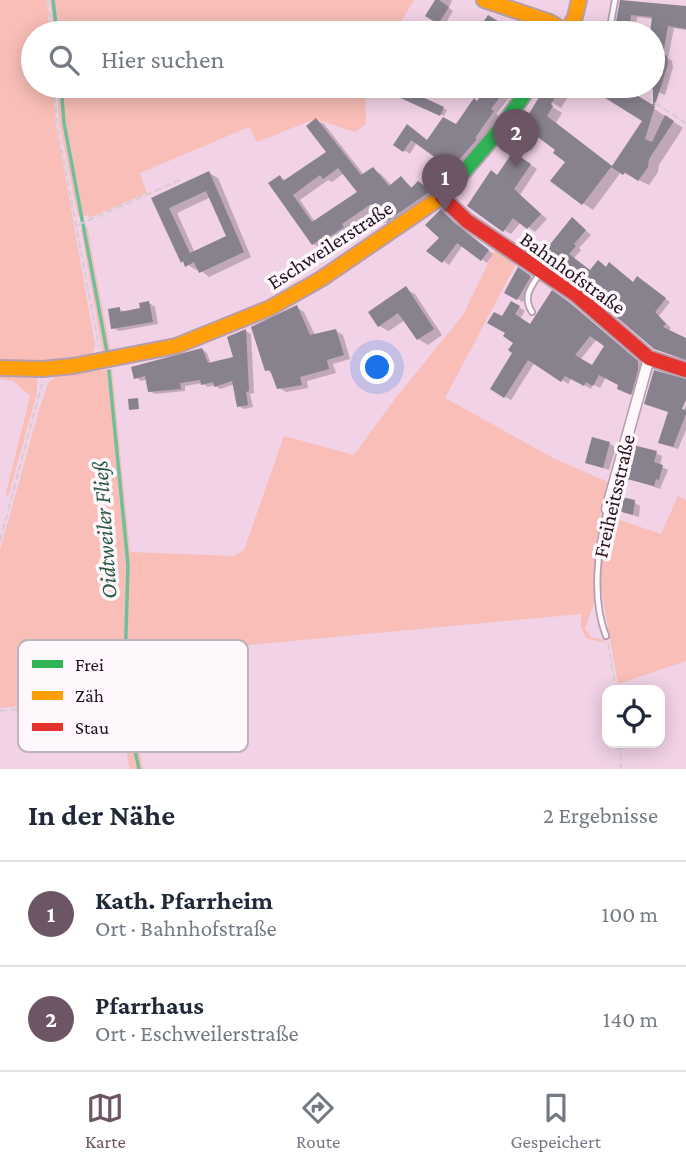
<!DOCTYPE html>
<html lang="de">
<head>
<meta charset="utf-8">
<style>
  body { margin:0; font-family:"Crimson Pro",serif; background:#f2f2f3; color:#1f2937 }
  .controls { position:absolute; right:21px; bottom:21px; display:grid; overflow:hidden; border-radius:14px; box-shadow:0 4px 18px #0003 }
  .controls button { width:63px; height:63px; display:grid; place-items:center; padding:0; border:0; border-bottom:2px solid #e0e1e3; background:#fff; color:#1f2937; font:35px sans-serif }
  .you { position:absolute; left:378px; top:368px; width:24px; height:24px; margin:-18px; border:5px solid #fff; border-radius:50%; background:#1a73e8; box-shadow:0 0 0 10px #1a73e833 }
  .badge { display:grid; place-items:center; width:46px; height:46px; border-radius:50%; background:#6c5565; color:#fff; font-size:23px; font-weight:700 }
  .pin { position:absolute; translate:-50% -58px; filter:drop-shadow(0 2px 4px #0008) }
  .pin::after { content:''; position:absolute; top:37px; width:24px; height:21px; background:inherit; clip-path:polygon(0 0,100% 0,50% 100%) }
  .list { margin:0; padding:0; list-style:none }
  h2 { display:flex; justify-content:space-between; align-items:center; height:91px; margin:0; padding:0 28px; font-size:30px }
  h2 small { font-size:23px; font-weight:400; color:#747a83 }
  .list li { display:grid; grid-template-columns:46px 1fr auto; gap:21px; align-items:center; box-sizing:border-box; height:105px; padding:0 28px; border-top:2px solid #e0e1e3 }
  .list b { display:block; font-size:26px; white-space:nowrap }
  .list p { margin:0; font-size:23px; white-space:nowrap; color:#747a83 }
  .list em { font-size:23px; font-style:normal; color:#747a83 }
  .icon { flex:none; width:38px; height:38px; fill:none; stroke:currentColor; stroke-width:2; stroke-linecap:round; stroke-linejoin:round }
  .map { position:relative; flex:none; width:686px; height:769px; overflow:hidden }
  .search { position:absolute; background:#fff; box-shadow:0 4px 18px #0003; left:21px; right:21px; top:21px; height:77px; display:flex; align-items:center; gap:18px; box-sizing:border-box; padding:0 24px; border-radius:38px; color:#747a83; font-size:26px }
  .sheet { height:301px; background:#fff }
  nav { display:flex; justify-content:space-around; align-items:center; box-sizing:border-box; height:98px; border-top:2px solid #e0e1e3; background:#fff; font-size:19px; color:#747a83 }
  nav a { display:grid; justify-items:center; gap:4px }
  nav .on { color:#6c5565 }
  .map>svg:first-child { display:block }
</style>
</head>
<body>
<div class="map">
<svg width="686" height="769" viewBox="0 0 686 769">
  <rect width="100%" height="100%" fill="#f1d2e6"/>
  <g fill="#f8beb7">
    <path d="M0 0H47L49 33H33V86H53L56 124 95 345 92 355 89 357 20 363 0 362Z"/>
    <path d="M50 0H414L394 33H53Z"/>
    <path d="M57 86H365L366 124 355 132 315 119 257 142 249 127 140 173 147 193 89 218 88 215 78 217 59 123Z"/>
    <path d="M87 226 110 348V353L103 354 81 229Z"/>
    <path d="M495 249 516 264 445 398 553 458 610 483 601 514 596 556V598L585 628 591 637 601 639 606 643 586 638 581 627V614L237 646 240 676 130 696 143 769H130L120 723 118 697 0 708V550L40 407 48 383 57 376 112 369 130 552 234 556 244 550 284 436 354 455 394 400 463 315Z"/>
    <path d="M0 374H38L36 397 8 497 6 493 30 396 13 381 0 379Z"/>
    <path d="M678 496 686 500V661L618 684 600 582 603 545 608 516 661 534Z"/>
  </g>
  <g fill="#0003" fill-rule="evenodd">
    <path d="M437 0H452L449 8 453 11 444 26 427 15Z"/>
    <path d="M621 0 686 9V30L674 28 668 58 672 61 673 67 665 95 644 86H653V33H650L653 19 637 17 635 33H615Z"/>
    <path d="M489 17 506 28 504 33H479Z"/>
    <path d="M531 28 542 33H528Z"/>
    <path d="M377 86H395L447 110 444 116Z"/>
    <path d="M490 86H519L496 114 499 116 454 177 439 168 443 160 417 142 410 154 395 145 407 127 428 141 457 126Z"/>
    <path d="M549 86H575L561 108 544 98 542 101 562 113 556 123 613 167 645 120 589 86H620L683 128 659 165 658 172 649 185 621 172 593 210 552 181 567 161 558 150 525 124Z"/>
    <path d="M316 120 324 124 364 175 373 169 381 174 392 186 401 178 413 188H427L437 196 393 227 385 222 377 210 349 229 351 232 339 240 335 238 321 248 313 244 280 177 287 181 328 152ZM344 173 360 192 315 222 300 200 328 180 332 182Z"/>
    <path d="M521 158 537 169 520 195 547 219 535 232 521 222 511 234 504 230 492 172 499 176Z"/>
    <path d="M209 173 218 178 251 257 209 277 199 269 196 270 182 261 153 199ZM211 197 228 237 195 253 177 213Z"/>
    <path d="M441 212 493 254 487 263 463 245 449 265 429 250 441 238Z"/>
    <path d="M577 223 591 235 579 248 581 250 574 258 591 272 634 284 643 282 670 302 659 316 671 328 668 332 686 341V361L655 348 584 281 570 269 566 274 561 271Z"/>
    <path d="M519 269 535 280 523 302 506 292Z"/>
    <path d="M406 289 415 294 442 335 428 345 418 339 405 320 389 331 379 326Z"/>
    <path d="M559 296 576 308 644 366 638 397 625 391 620 384 606 377 600 388 593 384 591 389 572 378 568 384 535 362 511 400 492 389 515 352V342L507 332 503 318 512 303 525 311 520 319 531 326ZM597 339 606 346 592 368 580 360Z"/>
    <path d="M149 303 155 307 158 324 119 331 113 328 119 309 126 312 142 310Z"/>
    <path d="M296 307 304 312 315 335 336 331 343 335 350 359 333 364 336 373 307 381 308 388 286 392 279 388 273 374 267 370Z"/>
    <path d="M246 331 251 334 254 393 250 394 253 407 244 409 239 406 235 384 220 389 214 385 208 387 202 383 185 386V391L155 394 150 391 148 379 141 381 136 377 202 349 207 353 211 364 235 358Z"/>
    <path d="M686 381V395L677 416 681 418 686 404V430L678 449 666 445Z"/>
    <path d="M610 444 616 447 609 470 587 463Z"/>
    <path d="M656 453 662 456 660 466 668 470 660 489 625 477Z"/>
    <path d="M634 502 640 506 639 517 620 511Z"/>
  </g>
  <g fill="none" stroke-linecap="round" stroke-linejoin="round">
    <g stroke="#6fbe9c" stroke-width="3.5">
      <path d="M53 0 57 33"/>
      <path d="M61 86 64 123 107 352"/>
      <path d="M109 371 128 565 124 699 139 769"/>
    </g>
  </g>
  <g fill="#87828e" fill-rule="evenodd">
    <path d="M435 0H439L449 7 438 24 425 16Z"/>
    <path d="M620 0 686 6V29L668 26 663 54 667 56 668 64 655 105H653V33H650L652 17 631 15 629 33H614Z"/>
    <path d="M488 15 501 23 495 33H476Z"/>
    <path d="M374 86H399L444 107 440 116Z"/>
    <path d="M488 86H508L491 109 494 111 475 138 477 139 446 175 437 168 440 161 411 140 403 152 393 145 407 124 427 140 443 117 456 124 474 98 477 101Z"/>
    <path d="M546 86H562L551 104 553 106 547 116 612 166 642 121 586 86H621L655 106 645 139 652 142 665 115 674 121 649 159 648 167 638 181 625 172 623 175 611 167 582 205 550 181 565 162 553 153 555 150 522 125Z"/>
    <path d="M316 118 361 175 373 167 389 186 401 176 411 188 418 181 431 191 384 223 371 204 342 224 344 227 329 237 328 234 312 245 268 183 280 175 283 181 326 152 306 126ZM338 168 357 192 312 222 293 195 320 175 323 179Z"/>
    <path d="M513 152 531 164 514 189 541 214 527 229 513 218 503 232 467 206 491 170 497 175Z"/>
    <path d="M209 171 244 252 199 273 194 262 185 267 183 261 181 263 151 198ZM206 191 226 236 190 253 169 208Z"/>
    <path d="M441 209 455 223 489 250 481 261 457 243 442 263 426 251 439 238 425 225Z"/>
    <path d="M572 217 586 230 574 244 576 246 569 254 590 270 598 260 606 267 609 262 633 282 637 276 666 298 655 312 666 324 663 327 686 338V360L654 349 579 285 582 281 564 267 560 272 540 257Z"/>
    <path d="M518 267 531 276 517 300 504 293Z"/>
    <path d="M406 286 434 329 417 340 398 313 378 327 368 312Z"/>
    <path d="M552 290 569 302 638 361V370L631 395 617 389 618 385 599 375 593 386 586 382 584 386 565 376 561 382 528 360 504 398 490 389 512 353 508 350 513 343 503 336 505 333 487 323 494 312 502 316 511 301 520 306 515 314 530 324ZM590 336 604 346 592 365 575 355Z"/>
    <path d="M149 301 153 322 111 329 108 309 120 307V312L140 308 139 303Z"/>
    <path d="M297 305 310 335 336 329 344 355 327 360 329 369 300 377 302 385 277 389 270 370 265 371 251 327Z"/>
    <path d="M246 329 249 391 246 392 248 405 237 407 232 381 214 387 213 382 201 385 200 380 180 383 181 389 148 392 145 376 134 379 131 367 202 348 208 363 233 357 227 337Z"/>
    <path d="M654 370 686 379V400L682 409 686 410V414L673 447 658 443 668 412 644 404Z"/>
    <path d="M138 398 139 409 129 410 128 399Z"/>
    <path d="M592 437 610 442 603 468 585 463Z"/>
    <path d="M633 445 657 451 654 462 663 465 659 480 656 479 654 486 623 478Z"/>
    <path d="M621 497 635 500 633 515 618 511Z"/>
  </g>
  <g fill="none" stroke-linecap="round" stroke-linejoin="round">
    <g stroke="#b69ead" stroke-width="8">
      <g id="lane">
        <path d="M609 33 615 0"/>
        <path d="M532 312C522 296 531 287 540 273"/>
        <path d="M606 636C591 597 598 550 607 510"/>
      </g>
    </g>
    <g stroke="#b69ead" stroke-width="13">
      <path id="street" d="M607 509 649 358"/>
    </g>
    <g stroke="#b69ead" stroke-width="18">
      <path id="fast" d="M444 195 502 127 530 86"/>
    </g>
    <g stroke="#b69ead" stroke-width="18">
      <g id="slow">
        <path d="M484 0 550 22 567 33"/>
        <path d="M567 33 575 17 579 0"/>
        <path d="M0 368 43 369 73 366 176 346 270 308 321 279 444 195"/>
      </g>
    </g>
    <g stroke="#b69ead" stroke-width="18">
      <path id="jam" d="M442 197 467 221 575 294 649 358 686 370"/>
    </g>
    <g stroke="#d6ccd2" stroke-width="2" stroke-dasharray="7 3.5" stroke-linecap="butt">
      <path d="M48 0 51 33"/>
      <path d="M54 86 57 125 99 347"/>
      <path d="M628 86 686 123"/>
      <path d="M78 225 182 179"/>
      <path d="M0 541 42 384"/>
      <path d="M608 643 616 690"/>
      <path d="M0 711 116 698"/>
      <path d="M620 743 621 769"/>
    </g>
    <use href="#lane" stroke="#fdf8fb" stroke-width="4.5"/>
    <use href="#street" stroke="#fdf8fb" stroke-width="10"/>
    <use href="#fast" stroke="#30b455" stroke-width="14"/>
    <use href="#slow" stroke="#ff9f0a" stroke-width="14"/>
    <use href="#jam" stroke="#e5322d" stroke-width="14"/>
  </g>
  <g text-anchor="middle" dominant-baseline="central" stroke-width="7" stroke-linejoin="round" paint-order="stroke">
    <g font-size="21" fill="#25111f" stroke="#fef8fc">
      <text transform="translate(330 245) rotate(-33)">Eschweilerstraße</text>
      <text transform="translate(573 273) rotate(36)">Bahnhofstraße</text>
      <text transform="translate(614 496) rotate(-77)">Freiheitsstraße</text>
    </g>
    <g font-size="23" font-style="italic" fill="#295941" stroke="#fef8fc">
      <text transform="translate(104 530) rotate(-94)">Oidtweiler Fließ</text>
    </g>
  </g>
  <rect x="18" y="640" width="230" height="112" rx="10" fill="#fef8fc" stroke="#bdb3ba" stroke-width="2"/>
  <rect x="32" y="660" width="31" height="8" fill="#30b455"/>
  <rect x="32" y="691" width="31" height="9" fill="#ff9f0a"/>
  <rect x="32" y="723" width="31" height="8" fill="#e5322d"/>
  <g font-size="19" fill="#25111f">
    <text x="75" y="671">Frei</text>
    <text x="75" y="702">Zäh</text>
    <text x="75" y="734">Stau</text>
  </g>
</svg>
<div class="controls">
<button><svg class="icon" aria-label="locate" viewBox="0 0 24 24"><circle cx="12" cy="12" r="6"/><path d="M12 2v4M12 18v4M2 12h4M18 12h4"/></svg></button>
</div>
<div class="you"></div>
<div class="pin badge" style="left:445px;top:212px">1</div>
<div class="pin badge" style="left:516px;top:167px">2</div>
<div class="search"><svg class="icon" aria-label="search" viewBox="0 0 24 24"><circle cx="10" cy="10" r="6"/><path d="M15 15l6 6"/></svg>Hier suchen</div>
</div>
<section class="sheet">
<h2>In der Nähe<small>2 Ergebnisse</small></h2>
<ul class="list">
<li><span class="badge">1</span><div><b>Kath. Pfarrheim</b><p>Ort · Bahnhofstraße</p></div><em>100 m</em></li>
<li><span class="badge">2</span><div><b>Pfarrhaus</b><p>Ort · Eschweilerstraße</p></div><em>140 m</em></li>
</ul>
</section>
<nav>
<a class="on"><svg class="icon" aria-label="map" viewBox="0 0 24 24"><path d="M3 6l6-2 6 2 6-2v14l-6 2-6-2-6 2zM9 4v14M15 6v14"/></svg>Karte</a>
<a><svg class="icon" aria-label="directions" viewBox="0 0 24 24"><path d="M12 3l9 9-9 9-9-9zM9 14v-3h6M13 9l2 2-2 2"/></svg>Route</a>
<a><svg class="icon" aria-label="saved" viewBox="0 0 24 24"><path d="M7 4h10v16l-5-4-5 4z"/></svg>Gespeichert</a>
</nav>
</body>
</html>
